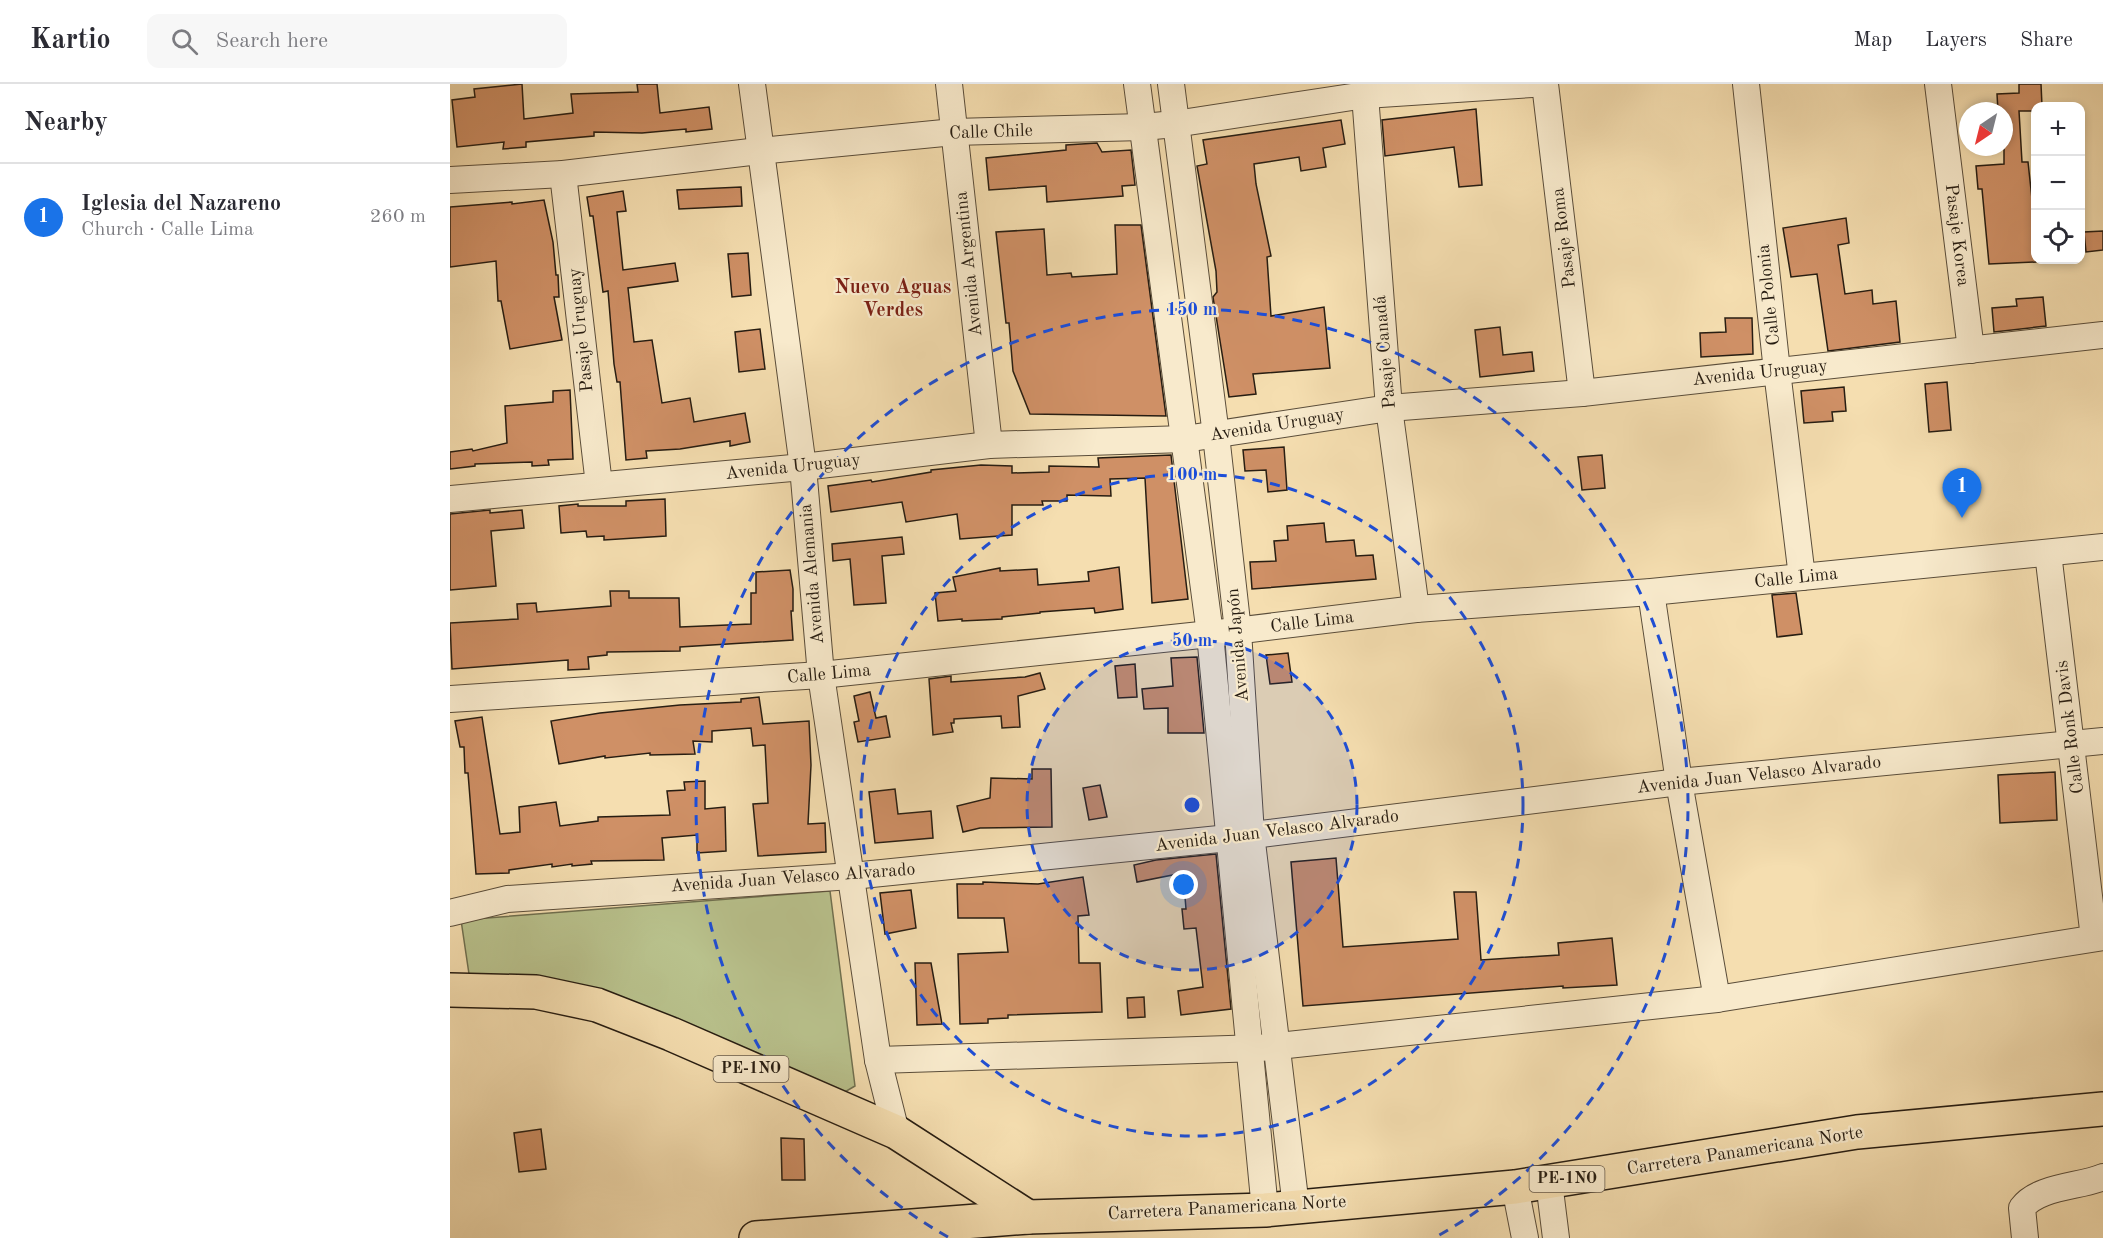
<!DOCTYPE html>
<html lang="en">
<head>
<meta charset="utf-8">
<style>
  body { margin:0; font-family:"Old Standard TT",serif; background:#f7f7f7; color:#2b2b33 }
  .controls { position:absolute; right:18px; top:18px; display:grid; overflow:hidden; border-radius:12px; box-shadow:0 3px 9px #0003 }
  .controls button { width:54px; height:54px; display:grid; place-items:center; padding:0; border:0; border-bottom:2px solid #e1e1e2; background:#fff; color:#2b2b33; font:30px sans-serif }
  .compass { position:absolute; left:1509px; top:18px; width:54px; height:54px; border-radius:50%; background:#fff; box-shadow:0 3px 9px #0003; rotate:215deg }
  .you { position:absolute; left:734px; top:801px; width:21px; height:21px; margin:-15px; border:4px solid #fff; border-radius:50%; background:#1a73e8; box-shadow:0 0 0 9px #1a73e833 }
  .badge { display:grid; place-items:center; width:39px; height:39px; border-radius:50%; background:#1a73e8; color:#fff; font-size:20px; font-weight:700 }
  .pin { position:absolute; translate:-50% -50px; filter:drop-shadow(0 2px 3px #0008) }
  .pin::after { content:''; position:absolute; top:32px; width:21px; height:18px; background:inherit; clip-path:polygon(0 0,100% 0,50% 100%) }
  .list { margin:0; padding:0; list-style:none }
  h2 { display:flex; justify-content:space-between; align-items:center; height:78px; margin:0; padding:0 24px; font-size:26px }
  h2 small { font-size:20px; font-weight:400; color:#7c7c81 }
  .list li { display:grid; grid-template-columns:39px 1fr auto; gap:18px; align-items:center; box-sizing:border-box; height:108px; padding:0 24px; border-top:2px solid #e1e1e2 }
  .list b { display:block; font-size:22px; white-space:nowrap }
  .list p { margin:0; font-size:20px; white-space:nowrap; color:#7c7c81 }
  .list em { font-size:20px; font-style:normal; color:#7c7c81 }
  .icon { flex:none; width:33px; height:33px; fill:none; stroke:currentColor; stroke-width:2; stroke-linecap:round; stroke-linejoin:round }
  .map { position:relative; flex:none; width:1653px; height:1154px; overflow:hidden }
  header { display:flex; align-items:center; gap:36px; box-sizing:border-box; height:84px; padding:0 30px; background:#fff; border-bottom:2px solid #e1e1e2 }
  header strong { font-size:28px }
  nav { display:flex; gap:33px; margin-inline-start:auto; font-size:21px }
  .search { width:420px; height:54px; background:#f7f7f7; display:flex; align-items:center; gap:15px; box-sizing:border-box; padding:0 21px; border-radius:12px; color:#7c7c81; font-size:22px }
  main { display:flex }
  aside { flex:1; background:#fff }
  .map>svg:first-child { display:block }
</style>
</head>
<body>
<header>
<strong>Kartio</strong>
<div class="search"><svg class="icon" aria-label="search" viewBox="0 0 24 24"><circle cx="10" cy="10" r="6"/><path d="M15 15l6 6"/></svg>Search here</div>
<nav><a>Map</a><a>Layers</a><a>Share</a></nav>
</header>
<main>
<aside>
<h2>Nearby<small></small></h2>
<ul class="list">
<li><span class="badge">1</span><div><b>Iglesia del Nazareno</b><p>Church · Calle Lima</p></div><em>260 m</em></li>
</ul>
</aside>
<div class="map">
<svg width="1653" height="1154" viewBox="0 0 1653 1154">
  <rect width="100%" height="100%" fill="#f5deb0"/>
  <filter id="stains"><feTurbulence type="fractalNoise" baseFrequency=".00333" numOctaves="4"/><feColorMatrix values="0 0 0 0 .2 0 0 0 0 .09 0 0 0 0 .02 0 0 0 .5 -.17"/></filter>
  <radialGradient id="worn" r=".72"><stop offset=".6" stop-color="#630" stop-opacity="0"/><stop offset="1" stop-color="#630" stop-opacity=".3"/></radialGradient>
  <path fill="#b9c28d" stroke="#707050" stroke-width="1.5" d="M380 807 405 1002 388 1012 19 890 11 836Z"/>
  <g fill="#cf9066" stroke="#271d12" stroke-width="1.5">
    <path d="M72 0 74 35 123 29 121 10 188 8 187 0H207L210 29 259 23 262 45 236 48V45L192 49 144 48V52L76 58V63L53 65 54 58 7 63 2 16 25 13 24 5Z"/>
    <path d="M1569 0H1591L1592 22H1586V27H1569L1572 78H1578L1583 124H1586V178L1539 180 1532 105H1528L1526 82 1554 80V27H1548L1547 10 1569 9Z"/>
    <path d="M1026 25 1032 101 1009 103 1004 63 935 72 932 36Z"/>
    <path d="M891 36 895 60 873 64 876 83 851 87 849 73 804 80 806 100 821 172 817 173 821 232 874 223 880 284 803 290 806 310 779 313 763 213 767 208 766 187 747 82 757 80 753 56Z"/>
    <path d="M647 59 652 68 681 66 685 101 672 102 673 112 597 118 596 102 539 106 536 74 616 66V61Z"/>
    <path d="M291 103 292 122 229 125 227 106Z"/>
    <path d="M173 107 176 127 167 128 173 186 225 179 228 197 178 204 184 258 202 256 212 319 240 314 244 338 295 329 300 358 280 362V357L230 365 196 367 197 374 176 376 170 298H167L164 280 158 207 153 208 143 132H140L137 113Z"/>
    <path d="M94 116 103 158 106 191H108L109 213H104L112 256 60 265 51 217H48L46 177 0 183V123L62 118V120Z"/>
    <path d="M1396 134 1399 159 1388 161 1395 210 1422 206 1423 220 1446 217 1450 258 1378 267 1367 190 1341 193 1333 144Z"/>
    <path d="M665 141H691L716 332 580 330 563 287 559 239H556L546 148 594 145 597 191 621 189 622 193 667 190Z"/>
    <path d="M1653 147V166L1636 168 1634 148Z"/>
    <path d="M298 169 301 211 282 213 278 170Z"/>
    <path d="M1593 213 1596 242 1544 248 1542 224 1567 222 1566 215Z"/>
    <path d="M1275 234H1302L1303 270 1251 273 1250 249 1276 248Z"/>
    <path d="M1050 243 1053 271 1082 268 1084 287 1030 293 1025 246Z"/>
    <path d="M310 245 315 285 289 288 285 248Z"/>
    <path d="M1497 298 1501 346 1479 348 1475 300Z"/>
    <path d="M1394 303 1396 327 1382 328 1383 337 1354 339 1351 307Z"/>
    <path d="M120 306 123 375 98 376 99 381 82 382V378L25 380V382L0 385V368L22 365 23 367 57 359 55 322 103 318V307Z"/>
    <path d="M834 363 837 406 818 408 816 386 795 387 793 366Z"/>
    <path d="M721 371 738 515 702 519 695 394 660 395 661 412 617 411V417H592L593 421H562V451L510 455 507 430 456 438 452 418 381 428 378 402 421 396 422 398 481 388V386L531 381 562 382V389L599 388V382L649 383 648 374Z"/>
    <path d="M1152 371 1155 404 1132 406 1128 373Z"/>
    <path d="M215 415 216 452 154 456V452L137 453 136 447 111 449 109 422 128 420V422H176V417Z"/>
    <path d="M40 426V429L72 426 74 444 41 447 46 502 0 506V430Z"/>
    <path d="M874 439 876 458 904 456 906 472 923 471 926 495 802 505 800 478 826 477 824 457 838 456 837 442Z"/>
    <path d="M452 453 454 470 432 472 436 519 404 521 400 475 383 477 382 460Z"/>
    <path d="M669 483 673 525 645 529 644 524 590 528V529L552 533V535L512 537V535L488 537 485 509 506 507 503 493 550 484V487L587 485 588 501 639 497 638 488Z"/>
    <path d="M340 486 343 505V527H341L343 556 230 563V567L157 568V571L138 573 139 585 118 586V576L2 585 0 539 68 535 67 520 86 519 87 528 161 522 160 507H179V514H229L230 543 301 540V509H306V488Z"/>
    <path d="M1346 509 1352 550 1327 553 1322 511Z"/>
    <path d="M838 569 842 598 820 600 816 571Z"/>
    <path d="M747 573 754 649H718V624L694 625 692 605 723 602 721 574Z"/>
    <path d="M685 580 687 613 668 614 665 582Z"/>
    <path d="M590 589 595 605 568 612 570 643 552 644 551 632 504 635V639H501L503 648 483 651 479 595 501 592V598L575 593Z"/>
    <path d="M420 608 426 634 436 632 440 653 408 658 404 638 409 637 404 612Z"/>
    <path d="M309 613 313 640 359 637 361 681 358 740 375 739 376 768 308 772 303 720 318 719 315 661 303 662 301 644 262 647V658L243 657 245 670 200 671V669L155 674V672L109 680 101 637 150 629 230 621 291 618V615Z"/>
    <path d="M32 633 50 750 70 748 69 723 106 718 110 742 148 737V733L220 731 217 707 235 706 234 698 255 697V725L275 723 276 767 247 769V751L212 754 214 776 141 777 142 780 122 782V780L102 783V780L59 786V789L26 790 18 689H15L14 663H10L5 637Z"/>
    <path d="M582 685H601L602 743 530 744 513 748 507 722 540 714 541 694 582 695Z"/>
    <path d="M1605 688 1607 736 1550 739 1548 691Z"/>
    <path d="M650 701 657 733 639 736 633 704Z"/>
    <path d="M445 705 448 730 481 727 483 754 425 759 419 708Z"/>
    <path d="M766 770 781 925 731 931 728 907 753 903 746 844 734 845 732 825H736L733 789 687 798 684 781 706 776Z"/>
    <path d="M886 774 893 863 1008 855 1004 808H1026L1031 876 1109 871 1108 859 1162 854 1167 901 1113 904V902L853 922 841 778Z"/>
    <path d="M633 793 639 831 628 832 629 879H650L652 928 558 931V934L538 935V939L510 940 508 870 558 868 554 834H508L507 800H533V798L588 800Z"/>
    <path d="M461 806 466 844 435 850 430 809Z"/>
    <path d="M465 879H481L492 940 467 941Z"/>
    <path d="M694 913 695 933 678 934 677 914Z"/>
    <path d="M91 1045 96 1085 69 1088 64 1049Z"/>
    <path d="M331 1054 354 1055 355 1096H332Z"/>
  </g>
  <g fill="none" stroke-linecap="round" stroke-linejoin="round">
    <g stroke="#5a4d3a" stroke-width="28">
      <g id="minor">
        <path d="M302 0 353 383 371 591 428 976 446 1048"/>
        <path d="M499 0 539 361"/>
        <path d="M687 0 760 550 815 1126"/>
        <path d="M721 0 766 351 788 547 801 750 846 1123"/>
        <path d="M1095 0 1132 309"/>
        <path d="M1296 0 1327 287 1352 493"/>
        <path d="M1488 0 1521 266"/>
        <path d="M915 11 939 324 966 525"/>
        <path d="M113 90 149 401"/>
        <path d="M0 96 113 90 309 67 504 48 693 43 725 40 915 11 1082 0"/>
        <path d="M0 415 353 383 539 361 735 355 939 324 1132 309 1653 251"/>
        <path d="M1598 469 1644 854"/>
        <path d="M1201 508 1229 698 1267 915"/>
        <path d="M0 615 371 591 760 550 966 525 1201 508 1653 463"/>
        <path d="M0 829 57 815 402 792 779 754 1229 698 1653 657"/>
        <path d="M428 976 810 964 1267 915 1653 853"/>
        <path d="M1099 1098 1106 1154"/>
        <path d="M1065 1103 1075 1154"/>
        <path d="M1575 1154 1572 1124C1588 1102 1630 1103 1653 1093"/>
      </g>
    </g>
    <g stroke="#271d12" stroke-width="36">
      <g id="major">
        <path d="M0 906 86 908 147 921 221 950 446 1048 578 1133"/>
        <path d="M306 1154 578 1133 815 1126 1065 1103 1407 1048 1653 1025"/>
      </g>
    </g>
    <use href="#minor" stroke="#f8eacc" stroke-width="26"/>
    <use href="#major" stroke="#f5deb0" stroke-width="33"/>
  </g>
  <circle cx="742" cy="721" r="165" fill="#1d4ed8" fill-opacity=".12"/>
  <g fill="none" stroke="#1d4ed8" stroke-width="3" stroke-dasharray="10 8">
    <circle cx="742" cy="721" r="165"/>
    <circle cx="742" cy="721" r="331"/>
    <path d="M498 1153A496 496 0 1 1 986 1153"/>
  </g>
  <g text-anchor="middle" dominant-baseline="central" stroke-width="4.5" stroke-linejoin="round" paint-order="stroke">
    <g fill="#f8eacc" stroke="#665a4a" stroke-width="1.5">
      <rect x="263.5" y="972" width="75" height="26" rx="4.5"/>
      <rect x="1079.5" y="1082" width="75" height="26" rx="4.5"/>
    </g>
    <g font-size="16" font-weight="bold" fill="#271d12">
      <text x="301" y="985">PE-1NO</text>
      <text x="1117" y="1095">PE-1NO</text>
    </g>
    <g font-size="18" fill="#271d12" stroke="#f8eacc">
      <text transform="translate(541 48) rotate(-2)">Calle Chile</text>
      <text transform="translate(1507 151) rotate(83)">Pasaje Korea</text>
      <text transform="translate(1114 154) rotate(-97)">Pasaje Roma</text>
      <text transform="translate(519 180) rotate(-96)">Avenida Argentina</text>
      <text transform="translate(1319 211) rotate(-96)">Calle Polonia</text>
      <text transform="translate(131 246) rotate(-96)">Pasaje Uruguay</text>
      <text transform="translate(935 268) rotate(-95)">Pasaje Canadá</text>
      <text transform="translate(1310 289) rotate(-6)">Avenida Uruguay</text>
      <text transform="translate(827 341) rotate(-9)">Avenida Uruguay</text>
      <text transform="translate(343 383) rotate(-6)">Avenida Uruguay</text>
      <text transform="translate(362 490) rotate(-95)">Avenida Alemania</text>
      <text transform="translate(1346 494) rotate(-6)">Calle Lima</text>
      <text transform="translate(862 538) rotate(-7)">Calle Lima</text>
      <text transform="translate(788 561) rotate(-95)">Avenida Japón</text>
      <text transform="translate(379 590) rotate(-5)">Calle Lima</text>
      <text transform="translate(1620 643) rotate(-97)">Calle Ronk Davis</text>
      <text transform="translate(1309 691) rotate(-6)">Avenida Juan Velasco Alvarado</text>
      <text transform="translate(827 747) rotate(-7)">Avenida Juan Velasco Alvarado</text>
      <text transform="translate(343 794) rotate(-4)">Avenida Juan Velasco Alvarado</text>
      <text transform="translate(1295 1067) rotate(-9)">Carretera Panamericana Norte</text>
      <text transform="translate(777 1124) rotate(-3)">Carretera Panamericana Norte</text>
    </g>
    <g font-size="20" font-weight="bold" fill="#7a1f14" stroke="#f8eacc">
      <text x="443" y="204">Nuevo Aguas<tspan x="443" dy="23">Verdes</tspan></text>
    </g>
  </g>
  <circle cx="742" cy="721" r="9" fill="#1d4ed8" stroke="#f8eacc" stroke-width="3"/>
  <g font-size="18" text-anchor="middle" font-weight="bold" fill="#1d4ed8" stroke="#f8eacc" stroke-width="4.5" stroke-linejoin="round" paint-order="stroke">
    <text x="742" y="231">150 m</text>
    <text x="742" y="396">100 m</text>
    <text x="742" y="562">50 m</text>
  </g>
  <rect width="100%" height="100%" filter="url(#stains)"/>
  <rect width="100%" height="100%" fill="url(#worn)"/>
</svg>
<div class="controls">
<button>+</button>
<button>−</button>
<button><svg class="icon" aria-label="locate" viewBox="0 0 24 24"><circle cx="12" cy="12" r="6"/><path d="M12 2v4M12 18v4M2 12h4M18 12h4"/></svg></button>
</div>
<svg class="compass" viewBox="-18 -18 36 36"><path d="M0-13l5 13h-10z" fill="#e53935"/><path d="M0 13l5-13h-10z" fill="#7c7c81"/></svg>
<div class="you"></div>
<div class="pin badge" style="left:1512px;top:434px">1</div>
</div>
</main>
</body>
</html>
